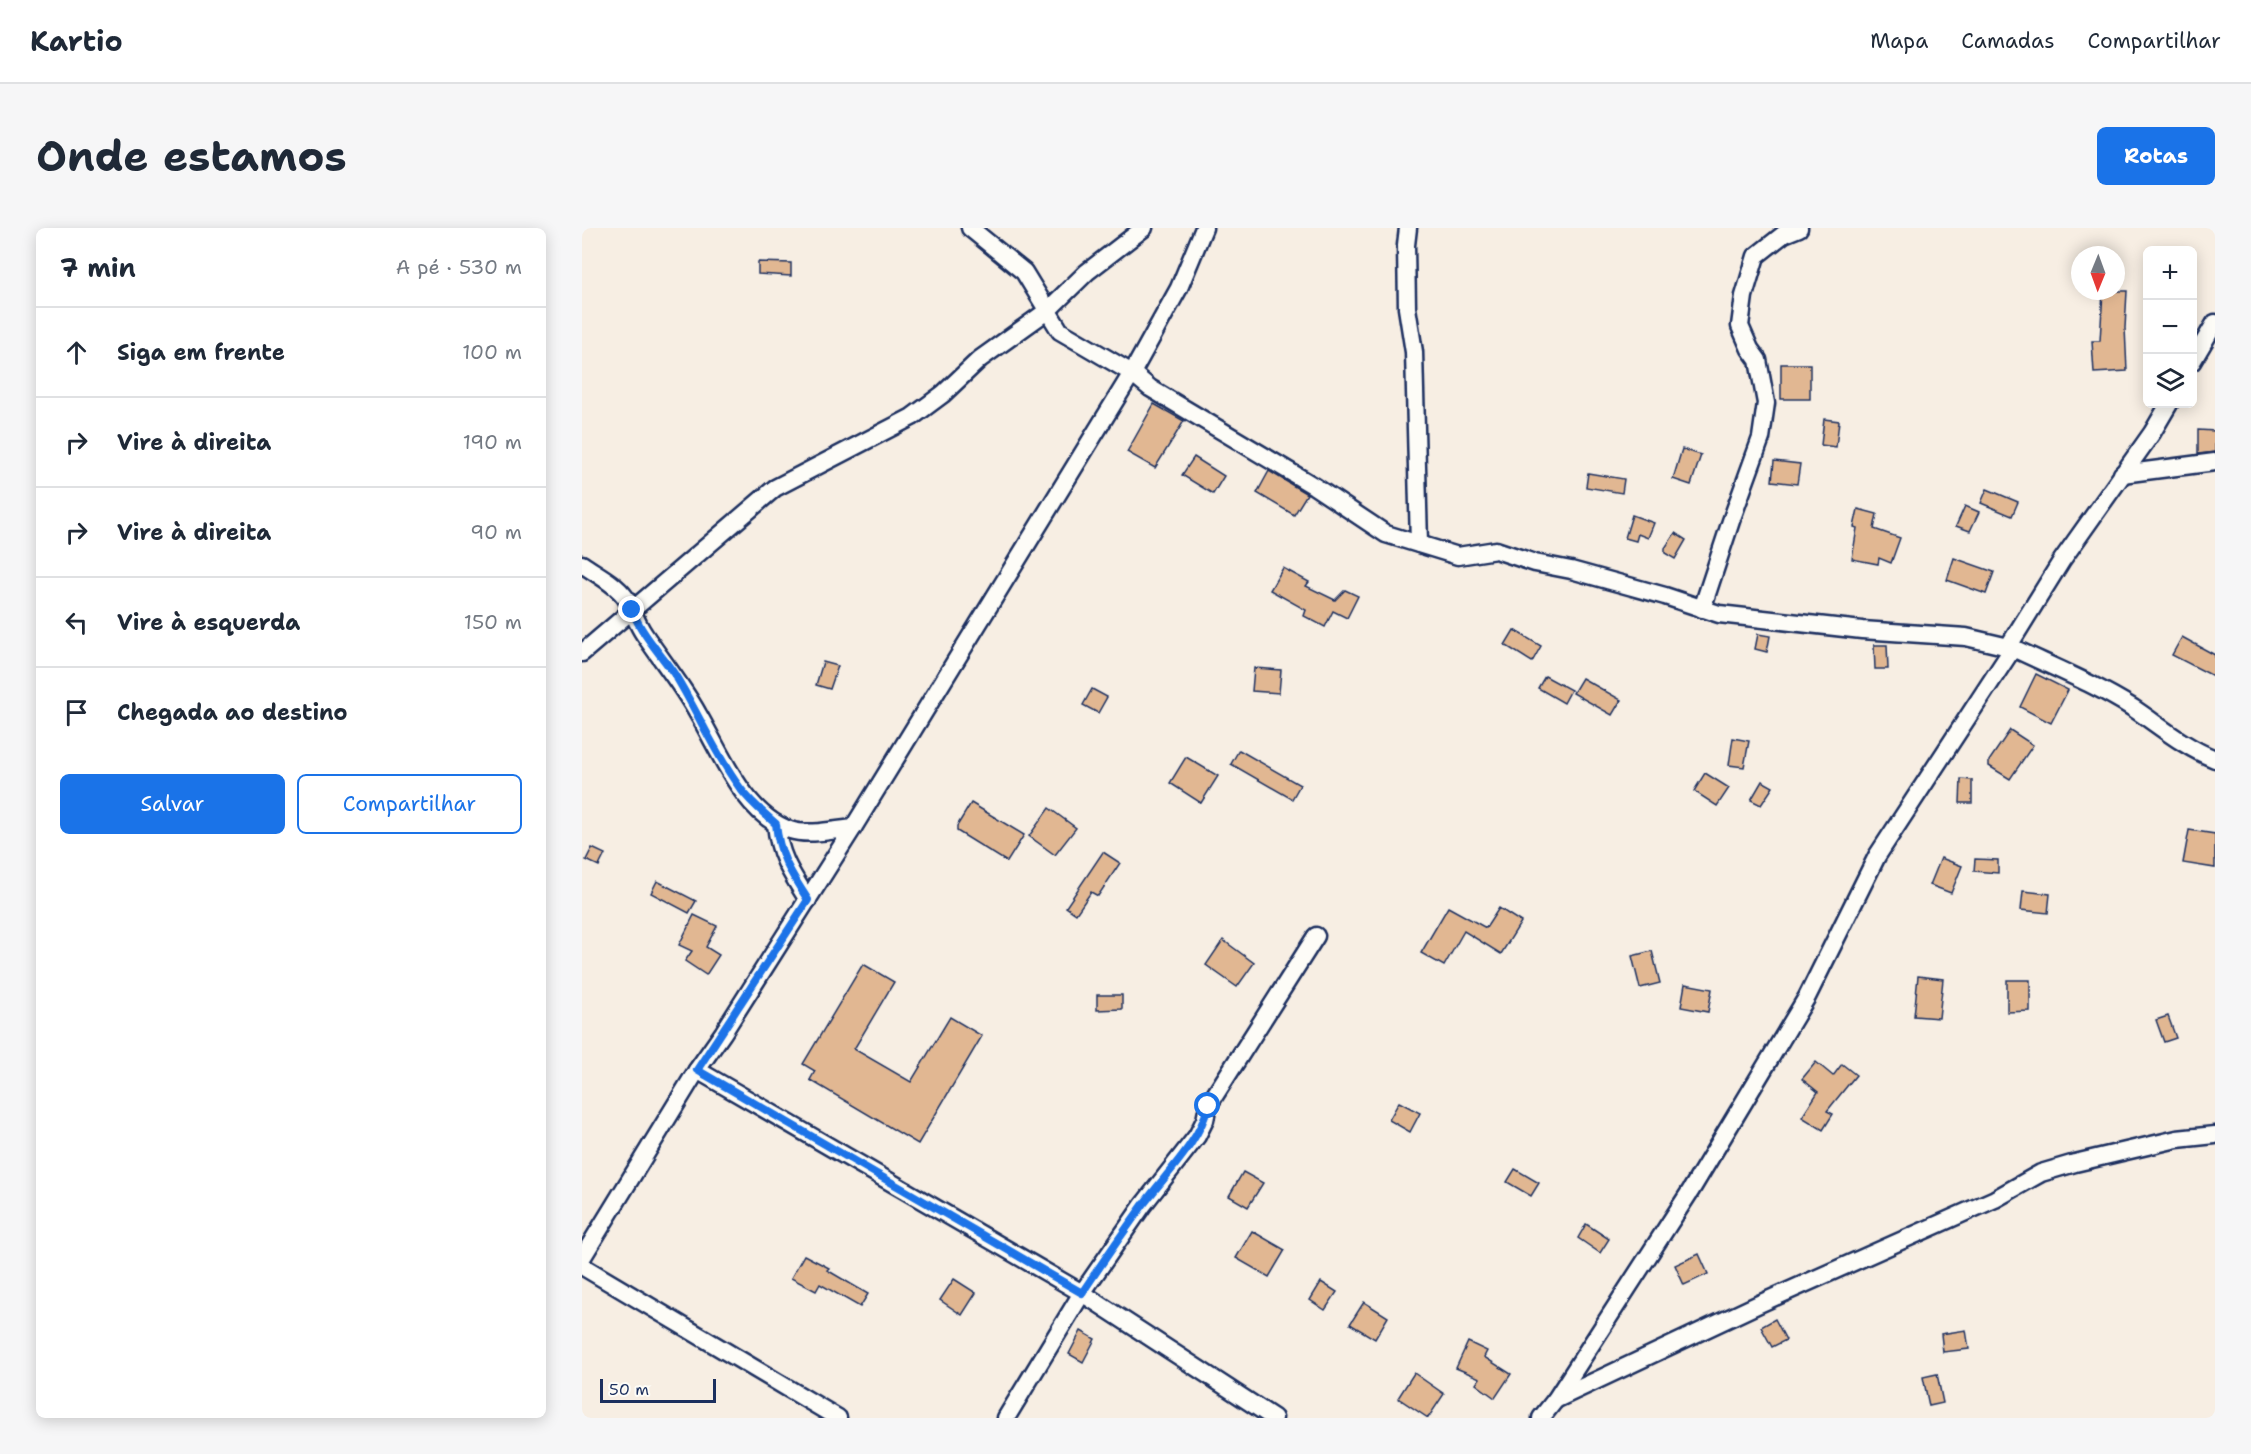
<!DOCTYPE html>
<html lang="pt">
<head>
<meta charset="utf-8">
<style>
  body { margin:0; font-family:"Shantell Sans",sans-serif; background:#f6f6f7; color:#1f2937 }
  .controls { position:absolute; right:18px; top:18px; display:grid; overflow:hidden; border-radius:9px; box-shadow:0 3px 15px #0003 }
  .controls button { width:54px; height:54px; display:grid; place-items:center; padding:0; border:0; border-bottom:2px solid #e0e1e3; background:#fff; color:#1f2937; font:30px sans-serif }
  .compass { position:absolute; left:1489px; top:18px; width:54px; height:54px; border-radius:50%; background:#fff; box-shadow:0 3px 15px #0003; rotate:181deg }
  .scale { position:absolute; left:18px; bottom:15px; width:116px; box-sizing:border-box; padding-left:6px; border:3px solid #1b2f5e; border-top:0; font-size:16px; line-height:21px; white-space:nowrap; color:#1b2f5e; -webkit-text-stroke:4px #fdfcf7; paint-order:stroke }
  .stop { position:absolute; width:18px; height:18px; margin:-14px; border:4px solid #1a73e8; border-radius:50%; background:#fff }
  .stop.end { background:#1a73e8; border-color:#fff; box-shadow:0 2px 6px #0008 }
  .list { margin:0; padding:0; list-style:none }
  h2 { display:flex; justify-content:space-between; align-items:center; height:78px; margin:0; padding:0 24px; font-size:26px }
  h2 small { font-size:20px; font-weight:400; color:#747a83 }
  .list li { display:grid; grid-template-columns:39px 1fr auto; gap:18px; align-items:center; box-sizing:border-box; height:90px; padding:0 24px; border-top:2px solid #e0e1e3 }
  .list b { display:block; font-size:22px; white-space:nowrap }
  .list em { font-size:20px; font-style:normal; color:#747a83 }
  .actions { display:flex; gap:12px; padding:18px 24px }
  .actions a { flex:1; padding:14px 0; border:2px solid #1a73e8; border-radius:9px; text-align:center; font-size:21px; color:#1a73e8 }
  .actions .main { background:#1a73e8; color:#fff }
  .icon { flex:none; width:33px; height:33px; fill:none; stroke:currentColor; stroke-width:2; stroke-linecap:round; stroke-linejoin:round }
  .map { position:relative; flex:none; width:1633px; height:1190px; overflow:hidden; border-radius:9px }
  header { display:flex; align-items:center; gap:36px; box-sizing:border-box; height:84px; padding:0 30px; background:#fff; border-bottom:2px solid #e0e1e3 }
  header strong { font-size:28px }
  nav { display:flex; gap:33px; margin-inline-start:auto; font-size:21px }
  .intro { display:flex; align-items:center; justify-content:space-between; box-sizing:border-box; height:144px; padding:0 36px }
  h1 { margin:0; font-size:42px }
  .button { padding:15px 27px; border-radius:9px; background:#1a73e8; color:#fff; font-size:21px; font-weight:700 }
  main { display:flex; gap:36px; padding:0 36px }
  aside { flex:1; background:#fff; border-radius:9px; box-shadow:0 3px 15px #0003 }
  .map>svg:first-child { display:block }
</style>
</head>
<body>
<header>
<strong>Kartio</strong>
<nav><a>Mapa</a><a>Camadas</a><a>Compartilhar</a></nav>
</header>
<div class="intro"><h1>Onde estamos</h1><a class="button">Rotas</a></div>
<main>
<aside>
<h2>7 min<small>A pé · 530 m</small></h2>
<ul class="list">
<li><svg class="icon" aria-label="ahead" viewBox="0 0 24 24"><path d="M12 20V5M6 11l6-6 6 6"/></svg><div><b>Siga em frente</b></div><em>100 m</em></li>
<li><svg class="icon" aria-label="right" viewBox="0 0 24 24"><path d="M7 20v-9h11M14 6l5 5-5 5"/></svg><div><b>Vire à direita</b></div><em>190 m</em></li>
<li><svg class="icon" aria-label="right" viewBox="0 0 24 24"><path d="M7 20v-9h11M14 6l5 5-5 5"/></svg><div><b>Vire à direita</b></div><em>90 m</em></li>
<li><svg class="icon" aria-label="left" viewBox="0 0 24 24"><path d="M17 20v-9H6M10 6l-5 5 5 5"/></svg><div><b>Vire à esquerda</b></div><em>150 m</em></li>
<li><svg class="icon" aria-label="arrive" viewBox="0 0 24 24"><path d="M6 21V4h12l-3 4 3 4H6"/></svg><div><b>Chegada ao destino</b></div></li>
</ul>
<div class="actions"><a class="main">Salvar</a><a>Compartilhar</a></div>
</aside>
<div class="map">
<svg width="1633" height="1190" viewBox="0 0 1633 1190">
  <rect width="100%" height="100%" fill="#f7eee3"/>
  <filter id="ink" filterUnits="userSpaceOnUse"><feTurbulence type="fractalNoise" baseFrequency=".0167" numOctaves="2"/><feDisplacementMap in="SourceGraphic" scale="12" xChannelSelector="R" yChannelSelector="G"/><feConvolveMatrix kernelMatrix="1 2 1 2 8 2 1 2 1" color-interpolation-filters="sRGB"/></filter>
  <g filter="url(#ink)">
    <g fill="#e1b792" stroke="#1b2f5e" stroke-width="1.5">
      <path d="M176 34 209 35V48L176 46Z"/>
      <path d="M1521 63H1545L1543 100 1545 143 1512 145 1510 113H1518Z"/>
      <rect x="1199" y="136" width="29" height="35"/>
      <path d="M572 176 602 193 573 240 545 224Z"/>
      <path d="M1242 191 1257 193 1254 219 1239 217Z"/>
      <path d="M1616 202 1633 203V224L1616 226Z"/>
      <path d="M1100 221 1119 227 1109 257 1091 251Z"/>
      <path d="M612 229 642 248 631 266 600 247Z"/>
      <path d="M1192 233 1218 236 1215 256 1190 253Z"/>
      <path d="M687 243 725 266 712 287 675 265Z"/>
      <path d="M1006 245 1042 251 1040 265 1004 259Z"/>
      <path d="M1405 261 1436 274 1430 288 1399 275Z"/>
      <path d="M1383 278 1397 284 1388 303 1374 298Z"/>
      <path d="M1276 281 1295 286 1292 301 1318 310 1309 335 1297 330 1296 336 1270 331 1275 300 1272 299Z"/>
      <path d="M1050 287 1072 295 1066 310 1056 306 1054 313 1043 310Z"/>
      <path d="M1093 305 1104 312 1093 331 1083 325V320Z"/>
      <path d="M1372 330 1412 344 1404 366 1365 352Z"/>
      <path d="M701 340 727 354 724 358 753 372 763 362 776 368 765 390 751 383 743 399 722 388 724 382 688 362Z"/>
      <path d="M932 402 959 418 950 434 923 417Z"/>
      <path d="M1176 406 1188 408 1185 424 1173 421Z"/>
      <path d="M1600 409 1633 427V449L1590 427Z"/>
      <path d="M1292 417H1305L1306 441H1293Z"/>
      <path d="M241 434 256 438 248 461 234 457Z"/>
      <path d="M672 440 699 442 697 465 670 463Z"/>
      <path d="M1454 446 1486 462 1469 495 1438 479Z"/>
      <path d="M963 448 989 462 982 475 956 460Z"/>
      <path d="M1000 450 1039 472 1030 487 991 465Z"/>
      <path d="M510 461 525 469 516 485 501 477Z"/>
      <path d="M1428 502 1451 517 1428 551 1407 538V533Z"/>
      <path d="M1151 510 1167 513 1162 539 1147 537Z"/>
      <path d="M657 522 718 557 710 571 649 536Z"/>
      <path d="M604 529 636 548 619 575 588 555Z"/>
      <path d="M1123 545 1147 560 1135 578 1112 563Z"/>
      <path d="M1379 551 1390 552V575H1378Z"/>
      <path d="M1180 553 1191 559 1179 577 1169 572Z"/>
      <path d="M389 575 442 607 425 634 375 603V598Z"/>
      <path d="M467 580 494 600 473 627 447 608Z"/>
      <path d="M1607 602 1633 606V640L1601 635Z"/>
      <path d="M10 620 23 626 17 638 4 632Z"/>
      <path d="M521 624 538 635 516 668 509 664 494 686 484 679Z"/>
      <path d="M1359 630 1380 638 1369 665 1348 657Z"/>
      <path d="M1393 631 1416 632V645L1392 643Z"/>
      <path d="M75 653 114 673 107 685 69 665Z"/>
      <path d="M1441 663 1468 666 1466 685 1439 682Z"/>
      <path d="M866 679 904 700 917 680 939 694 919 726 882 703 862 738 839 725Z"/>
      <path d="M112 687 135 698 124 719 137 727 124 747 103 733 110 723 97 717Z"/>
      <path d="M641 712 672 735 655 759 624 737Z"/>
      <path d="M1070 723 1078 755 1058 760 1050 728Z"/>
      <path d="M281 736 312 754 272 821 329 854 368 789 400 808 336 916 228 852 233 843 221 836Z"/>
      <path d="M1336 748 1361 751 1357 790 1332 788Z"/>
      <path d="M1425 752H1448V783L1425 784Z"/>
      <path d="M1103 756 1130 761 1126 784 1099 779Z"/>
      <path d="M515 767H540V781L515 782Z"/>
      <path d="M1586 788 1594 810 1582 814 1574 792Z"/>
      <path d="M1234 834 1251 848 1260 836 1274 847 1245 883 1251 886 1241 902 1220 889 1236 864 1220 851Z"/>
      <path d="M817 874 838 885 828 904 807 892Z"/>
      <path d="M933 941 957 955 949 968 925 954Z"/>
      <path d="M661 944 681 955 666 979 647 968Z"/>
      <path d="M1004 996 1027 1011 1018 1025 996 1010Z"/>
      <path d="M670 1003 703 1022 687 1049 654 1030Z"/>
      <path d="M1117 1026 1126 1046 1102 1057 1093 1037Z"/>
      <path d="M222 1027 247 1040 245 1042 286 1066 278 1079 238 1056 234 1063 209 1050Z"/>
      <path d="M372 1051 394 1065 380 1087 358 1072Z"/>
      <path d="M739 1054 755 1064 743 1082 728 1072Z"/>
      <path d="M782 1074 806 1089 793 1111 768 1096Z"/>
      <path d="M1193 1091 1204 1112 1190 1119 1179 1099Z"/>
      <path d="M1384 1102 1387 1121 1361 1124 1359 1106Z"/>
      <path d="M499 1103 513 1111 501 1134 487 1126Z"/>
      <path d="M886 1114 905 1123 902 1129 929 1146 913 1170 894 1156 898 1150 874 1140Z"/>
      <path d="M832 1145 862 1166 846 1190 816 1170Z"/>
      <path d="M1355 1146 1361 1175 1347 1178 1341 1149Z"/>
    </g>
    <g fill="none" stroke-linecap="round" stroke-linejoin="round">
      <g stroke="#1b2f5e" stroke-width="21">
        <g id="minor">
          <path d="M388 0 442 44 478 103 550 145 568 160 732 258 804 306 876 328 914 322 953 335 989 342 1083 368 1137 386 1280 402 1384 409 1431 420 1295 628 1225 769 1109 962 974 1171 959 1190"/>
          <path d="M826 0 824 17 825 80 832 124 837 316"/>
          <path d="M1610 134 1633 95"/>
          <path d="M1540 246 1633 234"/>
          <path d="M0 336C14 346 33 355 43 369 51 381 54 395 62 406 80 433 100 457 116 486 138 523 162 587 208 602 226 608 252 602 271 600"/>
          <path d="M1120 381 1149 293 1179 210 1184 175 1176 132 1168 121 1158 98 1162 68 1174 28 1202 6 1217 0"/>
          <path d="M1426 419 1480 332 1570 205 1587 176"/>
          <path d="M1431 420C1471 439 1513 456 1551 480 1578 498 1602 519 1633 531"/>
          <path d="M0 425 193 260 330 189 361 166 398 131 465 83 505 44 562 0"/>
          <path d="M194 596C197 628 209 645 226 672"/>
          <path d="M115 842 500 1065 692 1190"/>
          <path d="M0 1030 115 842 141 805 271 600 550 145 597 60 622 0"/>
          <path d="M0 1038 256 1190"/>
          <path d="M975 1171 1177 1076 1413 971 1459 945 1493 935 1595 911 1633 907"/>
          <path d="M424 1190 500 1065 561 977 615 908 623 892 626 878 734 708"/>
        </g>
      </g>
      <use href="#minor" stroke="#fdfcf7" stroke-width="16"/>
    </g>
  </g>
  <g fill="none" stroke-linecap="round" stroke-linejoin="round" filter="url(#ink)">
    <path stroke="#1a73e8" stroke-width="8" d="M50 382C60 407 78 425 93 447 116 484 132 525 158 560 168 574 181 584 194 596 197 628 209 645 226 672L115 842 500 1065C520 1035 540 1006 561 977 583 947 618 914 626 878"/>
  </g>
</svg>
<div class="controls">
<button>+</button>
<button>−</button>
<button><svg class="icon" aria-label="layers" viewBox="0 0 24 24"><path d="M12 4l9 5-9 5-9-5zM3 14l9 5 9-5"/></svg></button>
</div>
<svg class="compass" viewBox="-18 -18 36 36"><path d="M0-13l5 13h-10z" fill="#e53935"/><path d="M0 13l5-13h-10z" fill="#747a83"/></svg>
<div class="scale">50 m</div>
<div class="stop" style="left:626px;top:878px"></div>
<div class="stop end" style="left:50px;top:382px"></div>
</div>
</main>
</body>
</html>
